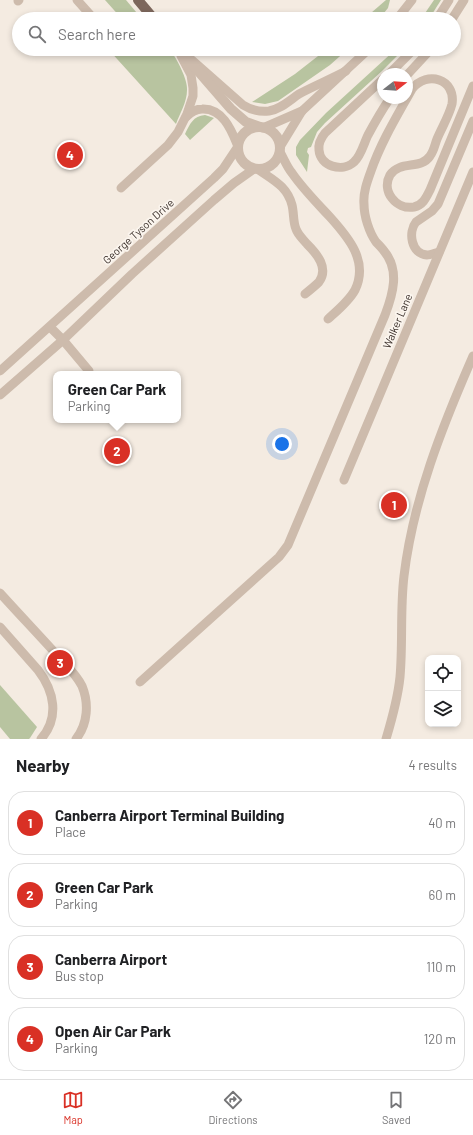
<!DOCTYPE html>
<html lang="en">
<head>
<meta charset="utf-8">
<style>
  body { margin:0; font-family:Barlow,sans-serif; background:#f2f2f2; color:#202124 }
  .controls { position:absolute; right:12px; bottom:12px; display:grid; overflow:hidden; border-radius:8px; box-shadow:0 2px 6px #0003 }
  .controls button { width:36px; height:36px; display:grid; place-items:center; padding:0; border:0; border-bottom:1px solid #e0e0e0; background:#fff; color:#202124; font:20px sans-serif }
  .compass { position:absolute; left:377px; top:68px; width:36px; height:36px; border-radius:50%; background:#fff; box-shadow:0 2px 6px #0003; rotate:73deg }
  .you { position:absolute; left:282px; top:444px; width:14px; height:14px; margin:-10px; border:3px solid #fff; border-radius:50%; background:#1a73e8; box-shadow:0 0 0 6px #1a73e833 }
  .badge { display:grid; place-items:center; width:26px; height:26px; border-radius:50%; background:#d93025; color:#fff; font-size:13px; font-weight:700 }
  .pin { position:absolute; translate:-50% -50%; border:2px solid #fff; box-shadow:0 1px 4px #0006 }
  .popup { position:absolute; left:53px; top:371px; width:128px; height:52px; box-sizing:border-box; display:grid; place-content:center; border-radius:8px; background:#fff; filter:drop-shadow(0 1px 3px #0005); font-size:13px; white-space:nowrap; color:#757577 }
  .popup b { font-size:15px; color:#202124 }
  .popup::after { content:''; position:absolute; left:50%; top:100%; margin-left:-8px; border:8px solid transparent; border-top-color:#fff }
  .list { margin:0; padding:0; list-style:none }
  h2 { display:flex; justify-content:space-between; align-items:center; height:52px; margin:0; padding:0 16px; font-size:17px }
  h2 small { font-size:13px; font-weight:400; color:#757577 }
  .list li { display:grid; grid-template-columns:26px 1fr auto; gap:12px; align-items:center; box-sizing:border-box; height:64px; margin:0 8px 8px; padding:0 8px; border:1px solid #e0e0e0; border-radius:16px }
  .list b { display:block; font-size:15px; white-space:nowrap }
  .list p { margin:0; font-size:13px; white-space:nowrap; color:#757577 }
  .list em { font-size:13px; font-style:normal; color:#757577 }
  .icon { flex:none; width:22px; height:22px; fill:none; stroke:currentColor; stroke-width:2; stroke-linecap:round; stroke-linejoin:round }
  .map { position:relative; flex:none; width:473px; height:739px; overflow:hidden }
  .search { position:absolute; background:#fff; box-shadow:0 2px 6px #0003; left:12px; right:12px; top:12px; height:44px; display:flex; align-items:center; gap:10px; box-sizing:border-box; padding:0 14px; border-radius:22px; color:#757577; font-size:15px }
  .sheet { height:340px; background:#fff }
  nav { display:flex; justify-content:space-around; align-items:center; box-sizing:border-box; height:56px; border-top:1px solid #e0e0e0; background:#fff; font-size:11px; color:#757577 }
  nav a { display:grid; justify-items:center; gap:2px }
  nav .on { color:#d93025 }
  .map>svg:first-child { display:block }
</style>
</head>
<body>
<div class="map">
<svg width="473" height="739" viewBox="0 0 473 739">
  <rect width="100%" height="100%" fill="#f4ebe1"/>
  <g fill="#b8c4a0">
    <path d="M105 0H126L142 19H122Z"/>
    <path d="M386 0H390L388 8 379 19H364Z"/>
    <path d="M434 0H441L429 19H421Z"/>
    <path d="M108 49H118L127 51 140 49H170C176 58 188 79 187 90 187 102 180 113 176 124Z"/>
    <path d="M327 49H348L330 65 278 101 265 104 252 102 295 74Z"/>
    <path d="M396 49H404L382 71 325 123 317 132 311 147 308 148 307 152 309 155 307 172 296 155V147L300 140 326 113Z"/>
    <path d="M205 115 214 118 190 140 185 134C190 124 193 116 205 115Z"/>
    <path d="M0 685 37 727 30 738 29 739H10L0 727Z"/>
  </g>
  <g fill="none" stroke-linecap="round" stroke-linejoin="round">
    <g stroke="#cdbbac" stroke-width="9">
      <path d="M77 0 94 19"/>
      <path d="M18 1 19 0"/>
      <path d="M397 19 412 0"/>
      <path d="M437 19 449 0"/>
      <path d="M452 19 464 0"/>
      <path d="M192 60 243 105C251 110 260 112 269 111 281 109 290 100 299 94 314 86 331 79 346 71"/>
      <path d="M389 74 414 49"/>
      <path d="M407 75 431 49"/>
      <path d="M383 79 325 133C321 138 318 143 319 150 320 166 342 173 354 162 361 156 364 143 368 135 375 122 382 110 390 98"/>
      <path d="M186 117C191 112 196 109 202 109 222 108 231 129 237 144"/>
      <path d="M263 128 302 111"/>
      <path d="M280 147 302 111 369 49"/>
      <path d="M280 152C284 159 287 167 292 173 303 189 317 203 330 217 348 237 369 261 355 290 349 301 338 310 328 319"/>
      <path d="M259 170C273 180 287 186 292 205 294 213 293 222 296 229 298 235 303 239 307 244 317 254 329 268 319 282 315 286 310 290 305 294"/>
      <path d="M121 188 168 145 178 132 187 114 193 96V88L191 75 181 56"/>
      <path d="M439 252C435 253 430 255 427 255 411 254 408 232 416 222L432 211 438 204 473 121"/>
      <path d="M50 327 63 340 89 371"/>
      <path d="M0 371 214 178 223 169 237 148"/>
      <path d="M0 395 63 340 132 274 214 200 234 183 254 169"/>
      <path d="M344 480 473 172"/>
      <path d="M0 593C19 614 38 634 57 655 65 664 76 674 82 686 89 703 88 724 76 739"/>
      <path d="M0 627 38 670C54 691 60 717 41 739"/>
      <path d="M140 682 279 557 288 545 385 315C393 294 400 270 384 251 382 248 379 245 376 242 369 232 364 216 364 204 363 193 367 182 371 171 381 142 397 116 412 89 427 70 456 79 452 104 449 116 442 127 437 139 435 144 434 151 430 156 421 170 400 160 390 175 381 191 396 210 414 207 423 205 426 198 430 190L473 86"/>
      <path d="M386 739C392 719 398 697 400 677 403 643 400 609 404 576 413 500 442 427 473 356"/>
    </g>
    <g stroke="#cdbbac" stroke-width="10">
      <path d="M179 49 231 109 246 122 260 127"/>
      <circle cx="259" cy="148" r="21"/>
    </g>
    <path stroke="#7d675c" stroke-width="10" d="M138 0 154 19"/>
  </g>
  <g text-anchor="middle" dominant-baseline="central" stroke-width="3.5" stroke-linejoin="round" paint-order="stroke">
    <g font-size="11" fill="#3b302b" stroke="#fbf5ee">
      <text transform="translate(138 231) rotate(-42)">George Tyson Drive</text>
      <text transform="translate(397 321) rotate(-67)">Walker Lane</text>
    </g>
  </g>
</svg>
<div class="controls">
<button><svg class="icon" aria-label="locate" viewBox="0 0 24 24"><circle cx="12" cy="12" r="6"/><path d="M12 2v4M12 18v4M2 12h4M18 12h4"/></svg></button>
<button><svg class="icon" aria-label="layers" viewBox="0 0 24 24"><path d="M12 4l9 5-9 5-9-5zM3 14l9 5 9-5"/></svg></button>
</div>
<svg class="compass" viewBox="-18 -18 36 36"><path d="M0-13l5 13h-10z" fill="#e53935"/><path d="M0 13l5-13h-10z" fill="#757577"/></svg>
<div class="you"></div>
<div class="pin badge" style="left:394px;top:505px">1</div>
<div class="pin badge" style="left:117px;top:451px">2</div>
<div class="popup"><b>Green Car Park</b>Parking</div>
<div class="pin badge" style="left:60px;top:663px">3</div>
<div class="pin badge" style="left:70px;top:155px">4</div>
<div class="search"><svg class="icon" aria-label="search" viewBox="0 0 24 24"><circle cx="10" cy="10" r="6"/><path d="M15 15l6 6"/></svg>Search here</div>
</div>
<section class="sheet">
<h2>Nearby<small>4 results</small></h2>
<ul class="list">
<li><span class="badge">1</span><div><b>Canberra Airport Terminal Building</b><p>Place</p></div><em>40 m</em></li>
<li><span class="badge">2</span><div><b>Green Car Park</b><p>Parking</p></div><em>60 m</em></li>
<li><span class="badge">3</span><div><b>Canberra Airport</b><p>Bus stop</p></div><em>110 m</em></li>
<li><span class="badge">4</span><div><b>Open Air Car Park</b><p>Parking</p></div><em>120 m</em></li>
</ul>
</section>
<nav>
<a class="on"><svg class="icon" aria-label="map" viewBox="0 0 24 24"><path d="M3 6l6-2 6 2 6-2v14l-6 2-6-2-6 2zM9 4v14M15 6v14"/></svg>Map</a>
<a><svg class="icon" aria-label="directions" viewBox="0 0 24 24"><path d="M12 3l9 9-9 9-9-9zM9 14v-3h6M13 9l2 2-2 2"/></svg>Directions</a>
<a><svg class="icon" aria-label="saved" viewBox="0 0 24 24"><path d="M7 4h10v16l-5-4-5 4z"/></svg>Saved</a>
</nav>
</body>
</html>
